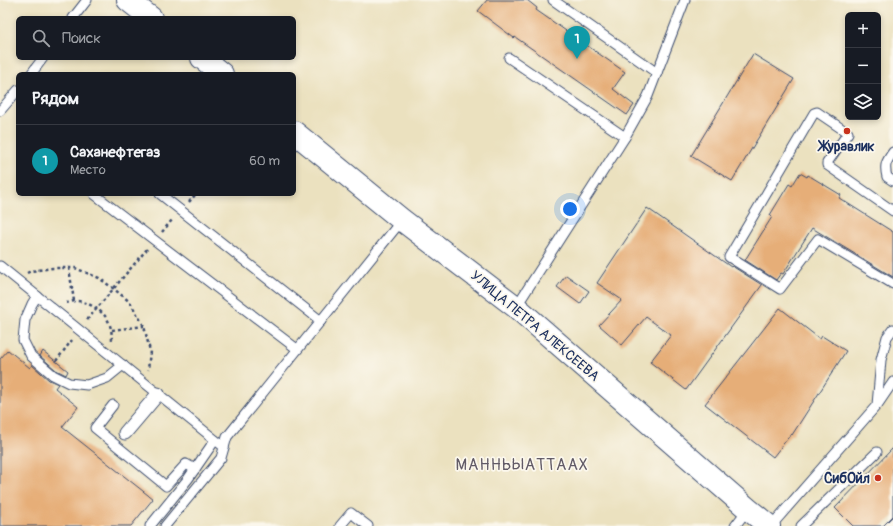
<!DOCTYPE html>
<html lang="ru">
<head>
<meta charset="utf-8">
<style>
  body { margin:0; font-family:Pangolin,sans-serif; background:#20242c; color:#f1f3f6 }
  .controls { position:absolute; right:12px; top:12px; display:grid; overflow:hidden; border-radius:6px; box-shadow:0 2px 6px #0003 }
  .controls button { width:36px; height:36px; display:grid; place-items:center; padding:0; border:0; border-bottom:1px solid #363941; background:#171b24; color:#f1f3f6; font:20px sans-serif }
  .you { position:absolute; left:570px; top:209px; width:14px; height:14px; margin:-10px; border:3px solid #fff; border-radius:50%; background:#1a73e8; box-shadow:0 0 0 6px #1a73e833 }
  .badge { display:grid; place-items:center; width:26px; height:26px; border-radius:50%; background:#8c9099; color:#fff; font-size:13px; font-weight:700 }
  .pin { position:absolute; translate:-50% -33px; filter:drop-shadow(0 1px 2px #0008) }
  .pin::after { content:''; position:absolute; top:21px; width:14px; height:12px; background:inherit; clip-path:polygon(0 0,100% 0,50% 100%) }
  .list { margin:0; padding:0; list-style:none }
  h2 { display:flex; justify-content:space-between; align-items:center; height:52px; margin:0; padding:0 16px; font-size:17px }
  h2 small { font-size:13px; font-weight:400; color:#9ea1a6 }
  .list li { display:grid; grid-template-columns:26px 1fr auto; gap:12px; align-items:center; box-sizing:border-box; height:72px; padding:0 16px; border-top:1px solid #363941 }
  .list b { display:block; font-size:15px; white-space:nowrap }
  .list p { margin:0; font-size:13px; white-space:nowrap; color:#9ea1a6 }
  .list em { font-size:13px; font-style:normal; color:#9ea1a6 }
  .icon { flex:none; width:22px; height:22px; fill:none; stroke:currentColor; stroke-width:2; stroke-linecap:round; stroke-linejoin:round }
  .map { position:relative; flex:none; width:893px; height:526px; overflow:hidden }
  .search { position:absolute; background:#171b24; box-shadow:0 2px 6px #0003; left:16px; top:16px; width:280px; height:44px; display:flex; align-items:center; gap:10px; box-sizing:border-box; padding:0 14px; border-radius:6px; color:#9ea1a6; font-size:15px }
  .panel { position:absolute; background:#171b24; box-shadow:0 2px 6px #0003; left:16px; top:72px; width:280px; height:124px; border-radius:6px }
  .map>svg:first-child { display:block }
</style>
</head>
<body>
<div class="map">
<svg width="893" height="526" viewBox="0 0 893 526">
  <rect width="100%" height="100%" fill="#fbf7ec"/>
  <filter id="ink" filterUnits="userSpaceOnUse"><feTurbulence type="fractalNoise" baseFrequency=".025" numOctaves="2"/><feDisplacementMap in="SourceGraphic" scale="8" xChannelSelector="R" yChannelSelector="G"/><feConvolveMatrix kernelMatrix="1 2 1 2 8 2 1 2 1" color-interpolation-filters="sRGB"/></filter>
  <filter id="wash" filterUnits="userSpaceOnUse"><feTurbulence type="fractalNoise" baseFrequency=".012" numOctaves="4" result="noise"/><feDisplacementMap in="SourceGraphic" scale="16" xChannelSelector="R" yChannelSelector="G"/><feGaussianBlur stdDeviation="0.9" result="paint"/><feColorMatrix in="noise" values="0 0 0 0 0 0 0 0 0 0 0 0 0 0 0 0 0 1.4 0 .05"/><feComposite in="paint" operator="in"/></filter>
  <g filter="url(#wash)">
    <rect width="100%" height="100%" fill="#ebe1bf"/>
    <g id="blocks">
      <g fill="#e6ae78">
        <path d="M487 0H527L537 8 536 10 625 72 613 89 634 105 627 115 515 37 514 38 478 11Z"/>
        <path d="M753 54 794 79 732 181 691 156Z"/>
        <path d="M800 173 807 177 808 175 841 195 839 198 893 232V277L812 228 783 274 781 273 776 280 745 260 772 217 770 215 781 197 789 184 792 186Z"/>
        <path d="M647 208 731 267 732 266 762 285 686 390 650 362 671 335 646 317 622 345 599 325 622 300 597 283Z"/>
        <path d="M566 275 589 291 580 304 557 287Z"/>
        <path d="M780 308 820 339 822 336 846 351 792 435 791 434 773 457 705 404Z"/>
        <path d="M8 350 30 368 32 365 49 380 58 384 55 388 78 407 62 427 153 499 131 526H0V359Z"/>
        <path d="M43 351 68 371 66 375 56 370 40 356Z"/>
        <path d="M893 448V516L883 526H853L835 508Z"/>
      </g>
    </g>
  </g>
  <g filter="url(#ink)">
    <use href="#blocks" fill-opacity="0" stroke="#3a4a6d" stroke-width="1"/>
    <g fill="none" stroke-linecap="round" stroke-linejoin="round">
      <g stroke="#3a4a6d" stroke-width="11">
        <g id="service">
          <path d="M553 0 657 73"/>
          <path d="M73 18 87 0"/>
          <path d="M509 58 625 137"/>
          <path d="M31 74 43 58"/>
          <path d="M0 111 18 90"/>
          <path d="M893 152C886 162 884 165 887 177L893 181"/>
          <path d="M94 194 297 349"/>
          <path d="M160 194 321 321"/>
          <path d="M893 211 827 165V163L848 133 817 112 814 113 729 257 780 289 818 239 893 284"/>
          <path d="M0 266 224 447"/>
          <path d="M37 296 32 304 25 320 23 340 31 356 53 375 69 383 87 385 107 378 123 365"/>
          <path d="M516 307 625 137 648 96 685 0"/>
          <path d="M878 404 893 382"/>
          <path d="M113 405 95 428 166 486 186 464 195 469"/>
          <path d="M150 526 188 479 215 440"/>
          <path d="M165 526 221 458 227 437 402 220"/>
          <path d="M340 526 351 513 368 526"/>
          <path d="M735 526 748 509"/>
          <path d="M771 526 877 405 881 360 887 337 893 329"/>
          <path d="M801 526 877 452"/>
        </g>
      </g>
      <g stroke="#3a4a6d" stroke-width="15">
        <path id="pedestrian" d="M125 433 158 394"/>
      </g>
      <g stroke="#3a4a6d" stroke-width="24">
        <g id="tertiary">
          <path d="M128 0 151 18"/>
          <path d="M202 58 222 74"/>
          <path d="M294 132 402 220 516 307 748 509 769 526"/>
        </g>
      </g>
      <g stroke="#3a4a6d" stroke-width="2.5" stroke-dasharray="3 3" stroke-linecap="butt">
        <path d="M189 202 196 194"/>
        <path d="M162 232 172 220"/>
        <path d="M69 268 74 301"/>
        <path d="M27 273 31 271 53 268H75L99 278 114 289 130 302 144 326 150 351 148 370"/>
        <path d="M66 303C68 303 72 301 75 301 85 300 99 309 105 316 111 323 112 333 112 341"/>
        <path d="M87 320 147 249"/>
        <path d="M112 330 144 326"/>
        <path d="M56 361 72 340"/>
      </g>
      <use href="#service" stroke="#fff" stroke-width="9"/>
      <use href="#pedestrian" stroke="#fff" stroke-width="13"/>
      <use href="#tertiary" stroke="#fff" stroke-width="22"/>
    </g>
  </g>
  <g fill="#c8321e" stroke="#fbf7ec" stroke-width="1.5">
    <circle cx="847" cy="131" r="4"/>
    <circle cx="878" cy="478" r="4"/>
  </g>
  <g text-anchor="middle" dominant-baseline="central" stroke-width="3.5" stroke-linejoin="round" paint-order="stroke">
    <g font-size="14" font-weight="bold" fill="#1b2f5e" stroke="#fbf7ec">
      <text x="847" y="146">Журавлик</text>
      <text x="870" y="478" text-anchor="end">СибОйл</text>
    </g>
    <g font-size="14" fill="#1b2f5e" stroke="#fbf7ec">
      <text transform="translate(535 326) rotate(40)">УЛИЦА ПЕТРА АЛЕКСЕЕВА</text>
    </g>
    <g font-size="16" letter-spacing="1" fill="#625b67" stroke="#fbf7ec">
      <text x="522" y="465">МАННЬЫАТТААХ</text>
    </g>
  </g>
</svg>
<div class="controls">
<button>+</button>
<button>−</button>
<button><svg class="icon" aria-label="layers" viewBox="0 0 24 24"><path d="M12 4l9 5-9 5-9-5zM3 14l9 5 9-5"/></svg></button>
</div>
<div class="you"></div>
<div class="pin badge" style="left:577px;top:59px;background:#0f9aa8">1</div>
<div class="search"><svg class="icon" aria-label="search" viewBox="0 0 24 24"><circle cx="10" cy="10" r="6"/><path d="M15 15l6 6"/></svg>Поиск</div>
<section class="panel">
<h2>Рядом<small></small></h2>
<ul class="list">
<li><span class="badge" style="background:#0f9aa8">1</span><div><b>Саханефтегаз</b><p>Место</p></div><em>60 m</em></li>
</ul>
</section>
</div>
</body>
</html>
